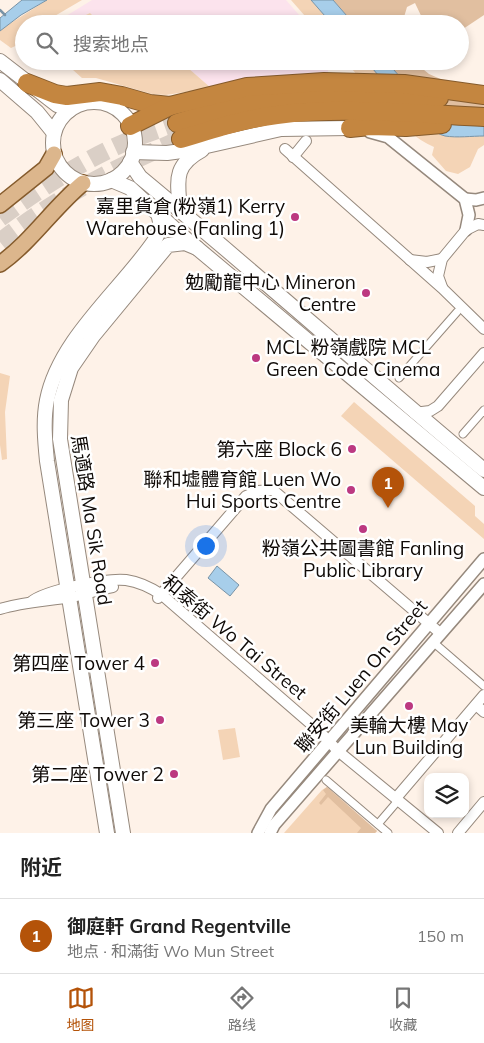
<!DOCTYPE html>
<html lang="zh">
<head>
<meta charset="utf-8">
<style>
  body { margin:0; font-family:Mulish,"Noto Sans SC",sans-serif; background:#f2f2f2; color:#222 }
  .controls { position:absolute; right:15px; bottom:15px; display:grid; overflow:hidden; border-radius:10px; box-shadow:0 2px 8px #0003 }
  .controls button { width:45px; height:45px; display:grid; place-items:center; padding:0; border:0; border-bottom:1px solid #e0e0e0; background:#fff; color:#222; font:25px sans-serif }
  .you { position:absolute; left:205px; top:545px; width:18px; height:18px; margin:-12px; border:4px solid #fff; border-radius:50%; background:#1a73e8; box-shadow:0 0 0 8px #1a73e833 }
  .badge { display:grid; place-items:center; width:32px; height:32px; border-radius:50%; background:#b45309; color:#fff; font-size:16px; font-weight:700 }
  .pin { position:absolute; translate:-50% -41px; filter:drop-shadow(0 1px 2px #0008) }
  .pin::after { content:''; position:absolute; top:26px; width:18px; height:15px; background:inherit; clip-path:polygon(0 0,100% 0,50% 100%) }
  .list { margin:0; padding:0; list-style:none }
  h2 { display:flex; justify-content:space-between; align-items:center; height:65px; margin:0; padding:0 20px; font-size:21px }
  h2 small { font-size:16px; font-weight:400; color:#767676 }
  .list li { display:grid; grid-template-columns:32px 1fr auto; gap:15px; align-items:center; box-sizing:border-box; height:75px; padding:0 20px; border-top:1px solid #e0e0e0 }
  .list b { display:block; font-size:19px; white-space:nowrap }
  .list p { margin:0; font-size:16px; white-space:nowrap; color:#767676 }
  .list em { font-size:16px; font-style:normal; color:#767676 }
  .icon { flex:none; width:28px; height:28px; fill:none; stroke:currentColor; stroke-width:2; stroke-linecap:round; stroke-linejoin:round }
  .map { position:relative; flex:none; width:484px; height:833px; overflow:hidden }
  .search { position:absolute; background:#fff; box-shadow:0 2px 8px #0003; left:15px; right:15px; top:15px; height:55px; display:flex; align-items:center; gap:12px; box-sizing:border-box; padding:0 18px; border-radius:28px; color:#767676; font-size:19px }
  .sheet { height:140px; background:#fff }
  nav { display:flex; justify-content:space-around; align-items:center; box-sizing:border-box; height:70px; border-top:1px solid #e0e0e0; background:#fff; font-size:14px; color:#767676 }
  nav a { display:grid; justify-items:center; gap:2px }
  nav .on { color:#b45309 }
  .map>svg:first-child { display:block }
</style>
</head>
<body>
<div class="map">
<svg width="484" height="833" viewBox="0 0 484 833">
  <rect width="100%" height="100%" fill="#fef2e8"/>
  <g fill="#fce3ed">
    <path d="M92 0H286L307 24H101L90 13 67 24H53Z"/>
    <path d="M180 61H328V78L211 88Z"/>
  </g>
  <g fill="#f4d4b6">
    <path d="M47 0H82L53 17 47 24H24V42L11 48 0 40V31L3 28Z"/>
    <path d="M291 0H311L332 24H312Z"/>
    <path d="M90 13 101 24H67Z"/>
    <path d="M63 61H143L152 69 167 61H180L211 88 166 95 152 94 96 78H82Z"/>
    <path d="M345 61H366C382 79 423 131 445 136 457 138 472 136 484 136V145L478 149 470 167 458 174 446 171 432 155 434 147C398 131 371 90 345 61Z"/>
    <path d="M0 373 10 376 5 412 7 459 2 460 0 445Z"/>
    <path d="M354 402 475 506V516L484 524V539L341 416Z"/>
    <path d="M235 728 240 757 223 760 218 730Z"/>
    <path d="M327 787 377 831 375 833H284L322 790Z"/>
  </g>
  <g fill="#e1bfa0">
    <path d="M333 0H484V15L460 31V24H425L415 3 407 7 402 24H354Z"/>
    <path d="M386 61H413L429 74 484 98V117L431 112Z"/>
    <path d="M327 787 377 831 375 833H357L361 828 328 797 321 805 319 803 326 794 323 790Z"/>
  </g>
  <g fill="#a7ceea" stroke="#7993a6">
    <path d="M22 0H47L21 15 0 31V18Z"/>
    <path d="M311 0H333L354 24H332Z"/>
    <path d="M366 61H386L431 112 484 122V136C472 136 457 138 445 136 423 131 382 79 366 61Z"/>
    <path d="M217 566 239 585 230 596 208 578Z"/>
  </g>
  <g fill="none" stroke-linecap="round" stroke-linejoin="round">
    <path stroke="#7993a6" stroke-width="2.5" d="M0 10 5 15"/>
    <g stroke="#dacfc6" stroke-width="18" stroke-dasharray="18 9" stroke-linecap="butt">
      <path d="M0 218C41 188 86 158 133 139 148 133 163 128 177 123"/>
      <path d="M0 242C55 198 117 167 181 139"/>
    </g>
    <g stroke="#96897d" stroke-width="9">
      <g id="pedestrian">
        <path d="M399 378 457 312"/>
        <path d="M463 434 484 410"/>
        <path d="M433 642 484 686"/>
        <path d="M326 780 388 833"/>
        <path d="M378 824 396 803"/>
      </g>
    </g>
    <g stroke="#96897d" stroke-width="12">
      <g id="minor">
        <path d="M285 149 442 288 484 329"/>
        <path d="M293 157 306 141"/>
        <path d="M410 260 427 262 442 259"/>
        <path d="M442 287 438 276 442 259 466 230 478 224 484 225"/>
        <path d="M414 413 430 411 438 406 484 353"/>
        <path d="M158 598 246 496 258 491 273 490 440 633"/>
        <path d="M31 602C45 590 107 578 126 580 140 582 150 587 162 595L319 731 338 751 438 833"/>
        <path d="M0 609C23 602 47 601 71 597 85 595 99 589 113 587"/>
        <path d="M476 705 484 712"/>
        <path d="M396 798 484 695"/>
        <path d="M458 833 484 802"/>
      </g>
    </g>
    <g stroke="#96897d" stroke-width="14">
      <g id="tertiary">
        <path d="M370 132 388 137 465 199 469 215 466 230"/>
        <path d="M465 199 476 200 484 198"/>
        <path d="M258 833 271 809 484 559"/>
        <path d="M270 833 274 825 484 584"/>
      </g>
    </g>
    <g stroke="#96897d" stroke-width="16">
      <g id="secondary">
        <path d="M0 61 57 105 70 110"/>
        <path d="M0 80 37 112 54 133"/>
        <circle cx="94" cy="143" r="41"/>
        <path d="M133 152 167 153 189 150 281 129 350 128"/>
        <path d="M130 162 140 177C256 273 369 374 484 470"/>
        <path d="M111 180 130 188 179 233 484 488"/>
        <path d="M180 211C178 182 172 166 202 150"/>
        <path d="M107 833 47 461C45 441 43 420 47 400 59 339 121 290 155 240L161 226 158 213"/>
        <path d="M123 833 60 439 61 400 71 368 93 336 168 245 185 243 197 248"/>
      </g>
    </g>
    <g stroke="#855b2c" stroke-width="18">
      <g id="primary">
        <path d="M0 205 46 168 54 154"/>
        <path d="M0 264C32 241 53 208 83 183"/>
      </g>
    </g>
    <g stroke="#855b2c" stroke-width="20">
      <g id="motorway">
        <path d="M27 83 55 94 67 96 100 92 122 96 150 104 170 106"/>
        <path d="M177 123C217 111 259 99 301 95 346 92 393 98 439 98"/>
        <path d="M130 126 170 106 247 87 324 82 404 84 484 95"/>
        <path d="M350 128 370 126 406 127 442 124"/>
        <path d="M181 139C213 129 244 119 277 115 346 106 416 114 484 117"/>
      </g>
    </g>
    <use href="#pedestrian" stroke="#fff" stroke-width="7"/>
    <use href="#minor" stroke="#fff" stroke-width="10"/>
    <use href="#tertiary" stroke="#fff" stroke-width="11"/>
    <use href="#secondary" stroke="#fff" stroke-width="14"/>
    <use href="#primary" stroke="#dcb68c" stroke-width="15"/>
    <use href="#motorway" stroke="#c48640" stroke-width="18"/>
  </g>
  <g fill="#bc3981" stroke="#fff" stroke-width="2">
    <circle cx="295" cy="217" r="5"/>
    <circle cx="366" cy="293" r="5"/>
    <circle cx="256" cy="358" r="5"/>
    <circle cx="352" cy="449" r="5"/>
    <circle cx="351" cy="490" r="5"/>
    <circle cx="363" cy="529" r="5"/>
    <circle cx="155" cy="663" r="5"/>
    <circle cx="409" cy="706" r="5"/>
    <circle cx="160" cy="720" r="5"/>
    <circle cx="174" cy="774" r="5"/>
  </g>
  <g text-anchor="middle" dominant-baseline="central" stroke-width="5" stroke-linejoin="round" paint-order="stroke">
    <g font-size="19" fill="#0f0a07" stroke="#fff" text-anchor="end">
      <text x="285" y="206">嘉里貨倉(粉嶺1) Kerry<tspan x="285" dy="22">Warehouse (Fanling 1)</tspan></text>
      <text x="356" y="282">勉勵龍中心 Mineron<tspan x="356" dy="22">Centre</tspan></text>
      <text x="266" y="347" text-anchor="start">MCL 粉嶺戲院 MCL<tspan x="266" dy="22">Green Code Cinema</tspan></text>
      <text x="342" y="449">第六座 Block 6</text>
      <text x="341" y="479">聯和墟體育館 Luen Wo<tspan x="341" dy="22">Hui Sports Centre</tspan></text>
      <text x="363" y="548" text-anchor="middle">粉嶺公共圖書館 Fanling<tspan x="363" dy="22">Public Library</tspan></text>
      <text x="145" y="663">第四座 Tower 4</text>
      <text x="150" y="720">第三座 Tower 3</text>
      <text x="409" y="725" text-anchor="middle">美輪大樓 May<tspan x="409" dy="22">Lun Building</tspan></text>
      <text x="164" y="774">第二座 Tower 2</text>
    </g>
    <g font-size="19" fill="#0f0a07" stroke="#fff">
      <text transform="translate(92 520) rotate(81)">馬適路 Ma Sik Road</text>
      <text transform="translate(235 637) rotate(40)">和泰街 Wo Tai Street</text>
      <text transform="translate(361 676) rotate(-50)">聯安街 Luen On Street</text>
    </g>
  </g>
</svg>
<div class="controls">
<button><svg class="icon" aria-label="layers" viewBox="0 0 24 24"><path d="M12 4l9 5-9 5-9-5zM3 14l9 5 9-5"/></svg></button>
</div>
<div class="you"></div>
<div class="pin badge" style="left:388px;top:508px">1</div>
<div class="search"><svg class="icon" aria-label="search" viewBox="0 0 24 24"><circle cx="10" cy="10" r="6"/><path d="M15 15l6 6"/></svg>搜索地点</div>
</div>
<section class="sheet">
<h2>附近<small></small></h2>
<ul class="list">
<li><span class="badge">1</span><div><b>御庭軒 Grand Regentville</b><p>地点 · 和滿街 Wo Mun Street</p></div><em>150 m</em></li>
</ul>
</section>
<nav>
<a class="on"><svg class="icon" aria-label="map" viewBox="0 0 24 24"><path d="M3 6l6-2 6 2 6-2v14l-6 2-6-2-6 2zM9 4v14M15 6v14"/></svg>地图</a>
<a><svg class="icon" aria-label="directions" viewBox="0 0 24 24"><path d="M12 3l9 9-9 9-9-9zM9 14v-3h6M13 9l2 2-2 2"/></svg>路线</a>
<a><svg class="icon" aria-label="saved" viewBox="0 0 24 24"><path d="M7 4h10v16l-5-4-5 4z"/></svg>收藏</a>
</nav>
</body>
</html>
